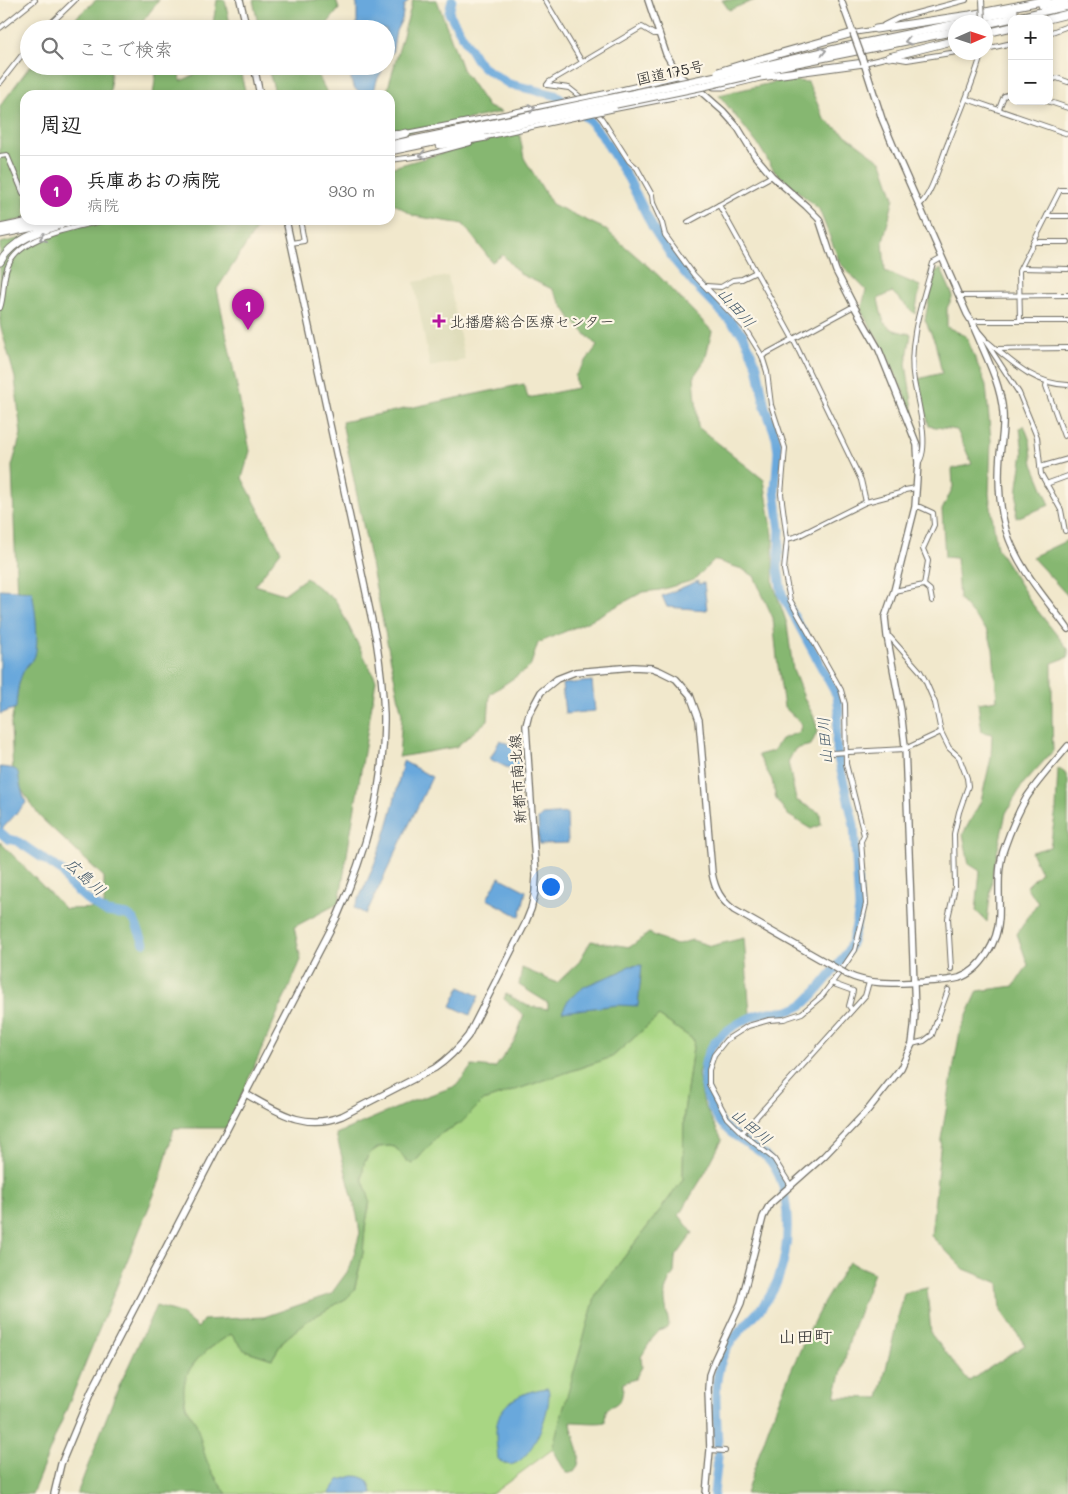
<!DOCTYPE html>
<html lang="ja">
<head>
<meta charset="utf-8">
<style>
  body { margin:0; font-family:Mali,"Klee One",sans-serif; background:#f6f6f6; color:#222 }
  .controls { position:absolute; right:15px; top:15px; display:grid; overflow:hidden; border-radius:10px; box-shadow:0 2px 8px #0003 }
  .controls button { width:45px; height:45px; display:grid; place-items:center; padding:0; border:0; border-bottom:1px solid #e0e0e0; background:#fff; color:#222; font:25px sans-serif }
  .compass { position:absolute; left:948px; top:15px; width:45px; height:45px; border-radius:50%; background:#fff; box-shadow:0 2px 8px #0003; rotate:87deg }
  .you { position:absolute; left:550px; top:886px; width:18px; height:18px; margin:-12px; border:4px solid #fff; border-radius:50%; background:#1a73e8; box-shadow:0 0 0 8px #1a73e833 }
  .badge { display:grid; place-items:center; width:32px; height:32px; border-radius:50%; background:#b5179e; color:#fff; font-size:16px; font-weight:700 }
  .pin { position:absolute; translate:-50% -41px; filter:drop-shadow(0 1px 2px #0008) }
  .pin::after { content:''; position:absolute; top:26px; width:18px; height:15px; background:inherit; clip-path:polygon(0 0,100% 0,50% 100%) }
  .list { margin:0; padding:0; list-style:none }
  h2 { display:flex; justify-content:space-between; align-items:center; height:65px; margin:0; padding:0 20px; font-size:21px }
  h2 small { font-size:16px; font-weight:400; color:#767676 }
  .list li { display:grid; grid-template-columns:32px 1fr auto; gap:15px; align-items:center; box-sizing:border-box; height:70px; padding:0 20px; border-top:1px solid #e0e0e0 }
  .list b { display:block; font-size:19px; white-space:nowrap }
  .list p { margin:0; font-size:16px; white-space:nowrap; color:#767676 }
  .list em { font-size:16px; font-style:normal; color:#767676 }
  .icon { flex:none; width:28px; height:28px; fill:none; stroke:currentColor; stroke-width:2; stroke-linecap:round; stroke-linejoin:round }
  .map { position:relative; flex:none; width:1068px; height:1494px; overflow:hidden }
  .search { position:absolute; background:#fff; box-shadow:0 2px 8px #0003; left:20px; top:20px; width:375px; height:55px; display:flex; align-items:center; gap:12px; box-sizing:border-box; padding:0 18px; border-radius:28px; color:#767676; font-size:19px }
  .panel { position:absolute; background:#fff; box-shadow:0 2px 8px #0003; left:20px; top:90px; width:375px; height:135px; border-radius:15px }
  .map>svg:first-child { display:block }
</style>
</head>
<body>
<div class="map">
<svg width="1068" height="1494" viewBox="0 0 1068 1494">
  <rect width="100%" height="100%" fill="#fcf5e5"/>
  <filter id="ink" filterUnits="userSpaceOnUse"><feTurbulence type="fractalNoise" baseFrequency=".02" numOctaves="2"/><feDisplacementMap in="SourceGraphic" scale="10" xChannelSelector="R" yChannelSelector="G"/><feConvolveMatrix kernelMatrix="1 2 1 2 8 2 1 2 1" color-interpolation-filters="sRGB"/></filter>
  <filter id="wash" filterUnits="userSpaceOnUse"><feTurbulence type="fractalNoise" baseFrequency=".0096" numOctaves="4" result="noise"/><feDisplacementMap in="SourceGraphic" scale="20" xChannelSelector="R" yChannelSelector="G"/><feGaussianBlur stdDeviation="1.12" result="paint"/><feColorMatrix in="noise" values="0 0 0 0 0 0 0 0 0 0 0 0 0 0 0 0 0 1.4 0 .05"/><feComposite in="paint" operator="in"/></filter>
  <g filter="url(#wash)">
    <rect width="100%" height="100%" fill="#f1e8cc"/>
    <path fill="#dfddbb" d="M448 276 465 360 430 367 414 282Z"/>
    <path fill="#a8d683" stroke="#6a8057" d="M659 1016 694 1040 684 1112 683 1180 596 1294 561 1443 492 1494H227C221 1486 215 1477 210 1468 203 1456 200 1439 196 1425 194 1418 189 1414 187 1408 172 1372 205 1351 231 1334L244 1350 272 1359 283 1341 307 1321 347 1298 354 1291 363 1253 365 1228 370 1200 362 1178 364 1163 370 1153 379 1147 389 1146 395 1147 408 1162 413 1164 440 1134 461 1123 483 1101 612 1057Z"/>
    <g fill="#86b771" stroke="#58714e">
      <path d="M96 0H159L137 29H63Z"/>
      <path d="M217 0H225L231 29H212Z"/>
      <path d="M253 0H336L339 9 323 29H259Z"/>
      <path d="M413 0H437L462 69 488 107 502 112 390 136V95H386Z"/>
      <path d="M722 0H755L729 10Z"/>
      <path d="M30 66H111L110 95H25V219L0 224V106Z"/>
      <path d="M157 66 177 68 181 81 194 75 198 66H239L246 95H153Z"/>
      <path d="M267 66H309L320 79 328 95H276Z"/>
      <path d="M784 80 808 82 824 119 882 162 894 198 883 241 885 271 920 286 915 314 892 292 878 299C884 326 883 329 911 334L906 364 917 434 903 391 884 349 861 311 866 290 840 263 819 209 775 172 759 146 719 95Z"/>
      <path d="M519 131 524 158 552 204 605 229 658 275 712 331 705 360 694 376 698 427 764 480 773 535V583L787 624 793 670 805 700 813 715 818 730 811 745 795 749 788 762 796 800 820 813 821 825 811 829 788 815 776 799 772 780 758 755 773 751 781 739 799 732 802 724 784 707 777 659 773 618 754 576 742 569 714 560 694 580 660 590 643 592 585 623 538 643 530 667 490 694 488 720 456 747 399 757 402 715 342 422 524 384 528 398 577 388 575 376 597 346 571 319 552 289 520 274 503 255 492 262 463 224 414 216 390 201V168Z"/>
      <path d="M99 220H262L217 289 250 451 242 478 281 551 255 585 284 594 306 578 336 601 376 680 339 903 294 927 301 960 227 1128H174L160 1180 32 1494H0V842L65 909 104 908V877L40 817 13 777 11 724 20 677 12 466 21 434 15 378 0 324V243Z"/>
      <path d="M941 269 953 296 947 308V327L966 336 986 385 991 441 989 494 997 548 1033 605 1068 649V657L1052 663V719L1053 751 1023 784 1006 813 993 871 987 922 976 911 980 871 969 864 963 834 981 801 991 758 992 734 982 732 978 703 997 700 993 649 988 632 959 599 956 558 945 557 942 510 953 487 952 469 972 464 957 430 929 426 918 379 942 373 935 342 925 320 934 273Z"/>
      <path d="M1024 425 1030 441 1033 464 1050 505 1016 518 1018 486 1023 453 1020 428Z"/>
      <path d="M1068 540V596L1032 557Z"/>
      <path d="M1058 768 1065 773 1068 780V1494H746C765 1433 788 1372 817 1315 826 1297 838 1280 849 1262L874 1273 852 1331 835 1397 879 1398 904 1293 927 1288 931 1334 969 1381 1025 1345 1001 1311 999 1283 964 1269 931 1236 941 1139 960 1031 978 991 1014 986 1028 965 1017 934 1038 902 1026 887 1041 872 1031 852 1050 847 1056 810Z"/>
      <path d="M649 933 675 945 692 940 711 946 744 938 750 1014 706 1048 698 1074 704 1104 722 1140 705 1173 679 1215 693 1233 675 1258 674 1273 670 1278 665 1291V1301L669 1325 668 1328 659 1331 652 1339 641 1357 642 1367 635 1379 623 1383C623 1388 623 1396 620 1400 611 1411 605 1401 605 1422 599 1424 580 1422 571 1422 572 1439 587 1456 574 1472H567C560 1466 558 1455 552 1449L596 1294 683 1180 684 1112 694 1040 659 1016 612 1057 483 1101 461 1123 440 1134 413 1164 408 1162 395 1147 389 1146 379 1147 370 1153 364 1163 362 1178 370 1200 365 1228 363 1253 354 1291 347 1298 307 1321 283 1341 272 1359 244 1350 231 1334C203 1352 176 1369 186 1407 188 1413 194 1417 196 1423 201 1438 203 1454 210 1468 214 1477 221 1485 227 1494H77L116 1393 156 1306 180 1313 198 1328 203 1320 264 1317 331 1294 350 1268 360 1233 357 1215 336 1134 413 1101 456 1086 472 1066 495 1068 515 1040 524 1015 504 999 506 994 528 1006 548 1009V1003L519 985 522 968 557 983 578 963 591 941 630 947Z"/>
    </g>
    <g fill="#69a8dc" stroke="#4a6a84">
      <path d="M355 0H409L404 6 402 19 396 31 392 53 386 54V29H357V5Z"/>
      <path d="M351 66H385L377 80 373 95C354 95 349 85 351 66Z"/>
      <path d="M698 581V584L704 583 707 610 667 607 662 596Z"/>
      <path d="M0 589 32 591C35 606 40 645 34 658 32 661 28 663 26 667 18 679 17 694 16 708L0 714Z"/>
      <path d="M592 681 595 711 565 714 562 684Z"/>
      <path d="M500 740 518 749 520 774 490 759Z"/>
      <path d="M403 761 432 777 366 914 354 908C380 859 392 815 403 761Z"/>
      <path d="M0 767C23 769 16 769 21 788 22 794 25 798 26 803L2 829 0 827Z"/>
      <path d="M567 813 568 843 539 844 538 819 542 815Z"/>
      <path d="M499 877 526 891 520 917 487 899Z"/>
      <path d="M642 965 638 1006 617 1005 562 1012 568 1000 585 986 620 972 629 966Z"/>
      <path d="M460 987 479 996 470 1015 451 1006Z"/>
      <path d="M548 1388C555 1407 524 1486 498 1459 497 1447 494 1431 498 1419 504 1399 529 1390 548 1388Z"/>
      <path d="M354 1476C366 1476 371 1482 372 1494H329L339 1480Z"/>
    </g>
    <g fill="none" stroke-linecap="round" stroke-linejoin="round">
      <g stroke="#69a8dc" stroke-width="9">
        <path d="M452 0 449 13 476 59 484 68 509 84 555 95 588 119 602 136 629 180 653 228 674 260 694 284 743 334 757 366 765 407 776 437 778 451 775 490 780 530 778 569 782 594 837 696 839 711 836 740 838 758 854 825 859 909C857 921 855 935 850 946 845 958 816 993 806 1002 802 1006 794 1009 789 1011 783 1013 776 1011 770 1012 746 1016 713 1034 706 1059 699 1082 710 1115 729 1131 742 1142 760 1148 771 1162 779 1172 783 1184 785 1197 791 1234 786 1279 761 1308 746 1326 728 1339 721 1362 711 1392 719 1425 718 1456 717 1469 715 1482 714 1494"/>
        <path d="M0 832 8 839 17 841 63 872 68 883 86 899 106 912 127 915 134 920 144 943"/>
      </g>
    </g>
  </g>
  <g filter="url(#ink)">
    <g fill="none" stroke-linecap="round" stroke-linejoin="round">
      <path stroke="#c9c2ac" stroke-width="4" stroke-dasharray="4 2" stroke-linecap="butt" d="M948 990 951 969"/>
      <g stroke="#706d63" stroke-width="6">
        <g id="street">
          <path d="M545 0 582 62"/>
          <path d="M884 25 898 18 966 0"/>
          <path d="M0 28 35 0"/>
          <path d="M45 29 75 0"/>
          <path d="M853 33 878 29"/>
          <path d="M1049 33 1068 26"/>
          <path d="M986 49 1012 43"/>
          <path d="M864 63 889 57 907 60 957 52"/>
          <path d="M1049 81 1057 78 1068 82"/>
          <path d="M0 83 29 46"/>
          <path d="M547 85 569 88 583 99"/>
          <path d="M547 85 549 82 642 27 654 34H659"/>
          <path d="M606 93 679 76"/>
          <path d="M967 99 1068 134"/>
          <path d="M1047 101 1068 108"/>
          <path d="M615 109 702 92"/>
          <path d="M999 109 1004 96 1012 93"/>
          <path d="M595 111 602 119 629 161 637 168 652 195 653 203 662 223 665 235 694 275 744 327 762 356 767 372 771 405 785 448 781 494 787 539 798 536 866 502 900 493 905 490 916 488"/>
          <path d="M390 133H406L484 118"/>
          <path d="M0 156 7 155 23 193H25"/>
          <path d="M390 160 422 156 470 143"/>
          <path d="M772 176 719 205 793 339 861 480 866 502"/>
          <path d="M919 205C931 198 942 157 948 143 960 113 973 84 982 52"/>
          <path d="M1047 216H1068"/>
          <path d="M688 222 719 205"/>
          <path d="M1034 242H1068"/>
          <path d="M291 243 304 241 301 225 302 220"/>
          <path d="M1021 268 1068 269"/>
          <path d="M706 286 721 287 733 280 742 279 756 272"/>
          <path d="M959 296 1068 295"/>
          <path d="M0 308C5 294 2 279 8 266 21 235 77 227 107 220"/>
          <path d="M1020 321 1019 271 1060 190H1068"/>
          <path d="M972 323 978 321H1068"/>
          <path d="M984 339 1019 393 1037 437 1041 474 1061 510 1065 531"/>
          <path d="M988 342C1013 363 1034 384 1068 385"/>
          <path d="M997 349 1068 348"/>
          <path d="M762 356 854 306"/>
          <path d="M1047 383 1046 386 1064 436 1068 434"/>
          <path d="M918 463C931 449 917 399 914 381 907 342 923 300 933 263L942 258"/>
          <path d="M1040 467 1068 459"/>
          <path d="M1046 484 1068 476"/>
          <path d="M915 507H920L933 513 934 525 923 549 928 561 924 585 930 590 932 601"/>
          <path d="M787 539 784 570 790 600 841 690 845 704 846 764 864 835 861 841 866 904 855 950 842 969 822 996 802 1013 784 1019 769 1020 748 1026 726 1040 714 1055 709 1070V1084L727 1118 742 1133 774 1159 791 1186"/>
          <path d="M894 591 924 585"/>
          <path d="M887 636 890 637 920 671 925 680 935 703 941 732 949 748 959 757 967 778 968 786 959 812 954 834 955 887 948 918 951 969"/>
          <path d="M831 753 905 749 941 732"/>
          <path d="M831 983 853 991 849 1006 852 1010"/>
          <path d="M912 1044 924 1041 932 1035 948 990"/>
          <path d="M742 1133 865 996 869 982"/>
          <path d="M710 1450 725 1451"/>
        </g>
      </g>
      <g stroke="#706d63" stroke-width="8">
        <g id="secondary">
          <path d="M240 0 247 29"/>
          <path d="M648 0 666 54 679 76 698 89 723 111 738 128 755 156 772 176 806 206 819 219 836 271 854 306 879 350 917 445 918 463 915 507 894 591 885 617 887 636 901 711 905 746 915 1012 914 1028 912 1044 901 1068 867 1111 824 1156 770 1204 763 1217 741 1303 714 1361 709 1375 708 1389 710 1450 706 1494"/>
          <path d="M841 0 853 33"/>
          <path d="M864 63 882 119 897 155 967 314 978 332 984 339"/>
          <path d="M254 66 260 95"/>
          <path d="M972 323C983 350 1001 383 1003 413 1004 427 1002 440 1000 454 998 479 999 506 1006 530 1018 569 1045 597 1068 629"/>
          <path d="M846 974C871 986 897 983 924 982 935 981 948 981 959 978 982 970 998 941 999 918 1000 893 996 869 1005 846 1011 829 1018 812 1027 797 1039 779 1054 763 1068 746"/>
          <path d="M246 1094C278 1112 304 1131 342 1116L435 1068C448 1059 458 1049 468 1036L525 924 531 909 535 892 536 876 526 726 529 714 541 692 557 679 575 672 633 667 652 668 660 671 676 679 690 695 699 720 712 873C715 890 721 900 734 910L827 963"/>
          <path d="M54 1494 61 1464 91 1392 337 917C366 852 385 787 384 715 383 689 380 664 376 639L286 220"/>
        </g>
      </g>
      <g stroke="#706d63" stroke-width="9">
        <g id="highway">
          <path d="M1042 5 1066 0"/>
          <path d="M1048 19 1068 14"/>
          <path d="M960 22 1014 11"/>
          <path d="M986 24 1068 6"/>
          <path d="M876 29 970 15 1047 0"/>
          <path d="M986 33 1012 27"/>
          <path d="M889 57 956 40"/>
          <path d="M757 60 853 33"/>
          <path d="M759 67 844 47 956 24"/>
          <path d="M760 73 777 67 956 31"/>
          <path d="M714 86H723L760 77 864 63"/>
          <path d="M390 137 406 133"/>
          <path d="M390 145 485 125"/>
          <path d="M440 145 486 137"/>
          <path d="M390 151 486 131"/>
          <path d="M0 228 39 220"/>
          <path d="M0 234 59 222"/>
          <path d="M0 262C14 236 49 229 75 220"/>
        </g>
      </g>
      <use href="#street" stroke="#fff" stroke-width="4"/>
      <use href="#secondary" stroke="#fff" stroke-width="5.5"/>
      <use href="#highway" stroke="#fff" stroke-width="7"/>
      <g stroke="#706d63" stroke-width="6" stroke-linecap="butt">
        <g id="street-bridge">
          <path d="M982 0 983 22"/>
          <path d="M484 118 606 93"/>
          <path d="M486 137 615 109"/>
        </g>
      </g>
      <g stroke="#706d63" stroke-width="8" stroke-linecap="butt">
        <g id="secondary-bridge">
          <path d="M853 33 864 63"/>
          <path d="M827 963 846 974"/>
        </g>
      </g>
      <g stroke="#706d63" stroke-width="9" stroke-linecap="butt">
        <g id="highway-bridge">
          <path d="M718 72 757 60"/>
          <path d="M485 125 759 67"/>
          <path d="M486 131 704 86 760 73"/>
        </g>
      </g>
      <use href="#street-bridge" stroke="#fff" stroke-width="4"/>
      <use href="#secondary-bridge" stroke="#fff" stroke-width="5.5"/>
      <use href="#highway-bridge" stroke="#fff" stroke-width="7"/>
    </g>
    <defs><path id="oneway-chevron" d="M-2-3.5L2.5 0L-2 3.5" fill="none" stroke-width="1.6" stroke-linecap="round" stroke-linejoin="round" transform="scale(1.25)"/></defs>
    <g stroke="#a0a0a0">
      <use href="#oneway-chevron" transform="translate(908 41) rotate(168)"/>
      <use href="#oneway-chevron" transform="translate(823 51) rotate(-13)"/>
      <use href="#oneway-chevron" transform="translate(532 108) rotate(-12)"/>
      <use href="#oneway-chevron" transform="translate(423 155) rotate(168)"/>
      <use href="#oneway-chevron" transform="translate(43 238) rotate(158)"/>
    </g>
  </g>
  <path fill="#b5179e" stroke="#fcf5e5" stroke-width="2" d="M436.5 313.5h5v5h5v5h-5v5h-5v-5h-5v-5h5z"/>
  <g text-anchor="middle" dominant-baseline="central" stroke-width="4.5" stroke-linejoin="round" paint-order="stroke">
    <g font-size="15" fill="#2b2b2b" stroke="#fcf5e5">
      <text transform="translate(670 72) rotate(-12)">国道175号</text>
      <text transform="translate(517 779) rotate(-94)">新都市南北線</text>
    </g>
    <g font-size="15" fill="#2b2b2b" stroke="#fcf5e5" text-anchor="start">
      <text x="450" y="321">北播磨総合医療センター</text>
    </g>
    <g font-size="16" font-style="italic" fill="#415769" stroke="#fcf5e5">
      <text transform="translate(737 307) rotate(49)">山田川</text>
      <text transform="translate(824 741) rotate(-94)">山田川</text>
      <text transform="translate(86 876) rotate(42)">広島川</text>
      <text transform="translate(752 1126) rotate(40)">山田川</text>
    </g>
    <g font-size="18" fill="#2b2b2b" stroke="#fcf5e5">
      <text x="805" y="1336">山田町</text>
    </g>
  </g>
</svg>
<div class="controls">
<button>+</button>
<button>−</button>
</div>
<svg class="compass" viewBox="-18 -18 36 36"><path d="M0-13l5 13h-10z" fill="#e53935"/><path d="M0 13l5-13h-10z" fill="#767676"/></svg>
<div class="you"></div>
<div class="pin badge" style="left:248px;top:330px">1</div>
<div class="search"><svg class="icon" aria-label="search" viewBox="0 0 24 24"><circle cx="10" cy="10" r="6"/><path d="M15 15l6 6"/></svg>ここで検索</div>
<section class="panel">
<h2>周辺<small></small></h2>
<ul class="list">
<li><span class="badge">1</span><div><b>兵庫あおの病院</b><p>病院</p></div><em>930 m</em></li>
</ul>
</section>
</div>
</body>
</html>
